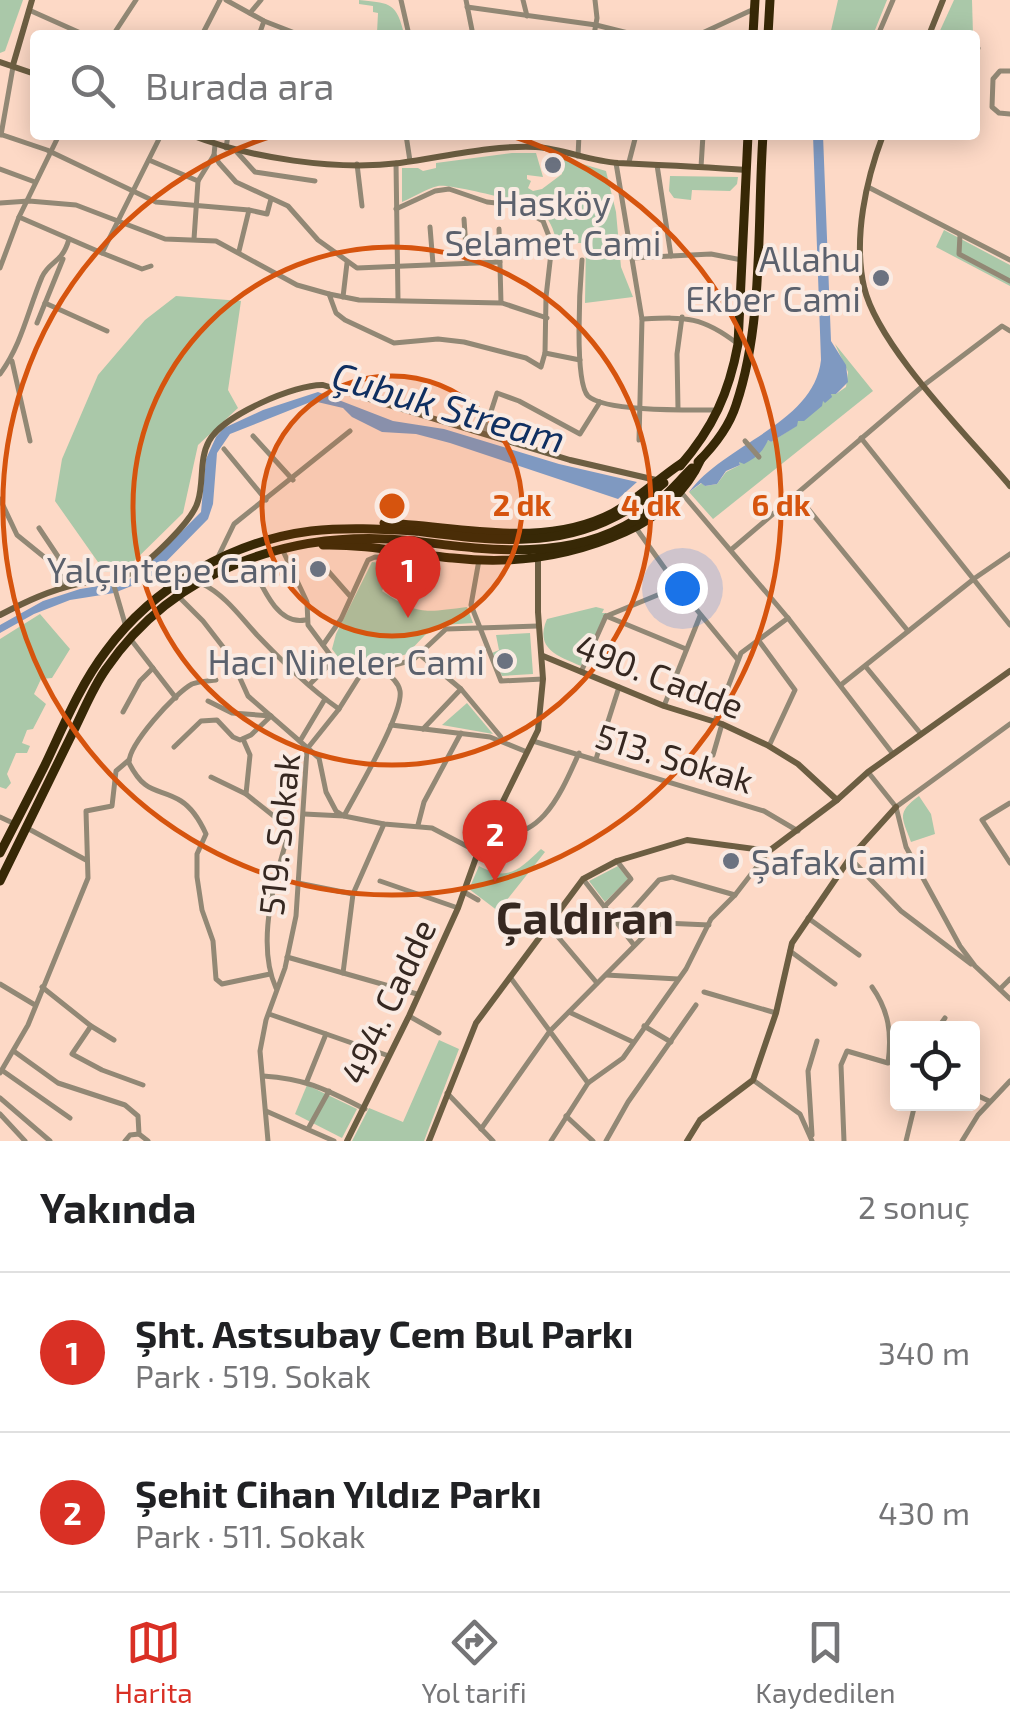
<!DOCTYPE html>
<html lang="tr">
<head>
<meta charset="utf-8">
<style>
  body { margin:0; font-family:"Exo 2",sans-serif; background:#f2f2f2; color:#202124 }
  .controls { position:absolute; right:30px; bottom:30px; display:grid; overflow:hidden; border-radius:10px; box-shadow:0 5px 25px #0003 }
  .controls button { width:90px; height:90px; display:grid; place-items:center; padding:0; border:0; border-bottom:2px solid #e0e0e0; background:#fff; color:#202124; font:50px sans-serif }
  .you { position:absolute; left:682px; top:588px; width:35px; height:35px; margin:-25px; border:8px solid #fff; border-radius:50%; background:#1a73e8; box-shadow:0 0 0 15px #1a73e833 }
  .badge { display:grid; place-items:center; width:65px; height:65px; border-radius:50%; background:#d93025; color:#fff; font-size:32px; font-weight:700 }
  .pin { position:absolute; translate:-50% -82px; filter:drop-shadow(0 2px 5px #0008) }
  .pin::after { content:''; position:absolute; top:52px; width:35px; height:30px; background:inherit; clip-path:polygon(0 0,100% 0,50% 100%) }
  .list { margin:0; padding:0; list-style:none }
  h2 { display:flex; justify-content:space-between; align-items:center; height:130px; margin:0; padding:0 40px; font-size:42px }
  h2 small { font-size:32px; font-weight:400; color:#757577 }
  .list li { display:grid; grid-template-columns:65px 1fr auto; gap:30px; align-items:center; box-sizing:border-box; height:160px; padding:0 40px; border-top:2px solid #e0e0e0 }
  .list b { display:block; font-size:38px; white-space:nowrap }
  .list p { margin:0; font-size:32px; white-space:nowrap; color:#757577 }
  .list em { font-size:32px; font-style:normal; color:#757577 }
  .icon { flex:none; width:55px; height:55px; fill:none; stroke:currentColor; stroke-width:2; stroke-linecap:round; stroke-linejoin:round }
  .map { position:relative; flex:none; width:1010px; height:1141px; overflow:hidden }
  .search { position:absolute; background:#fff; box-shadow:0 5px 25px #0003; left:30px; right:30px; top:30px; height:110px; display:flex; align-items:center; gap:25px; box-sizing:border-box; padding:0 35px; border-radius:10px; color:#757577; font-size:38px }
  .sheet { height:450px; background:#fff }
  nav { display:flex; justify-content:space-around; align-items:center; box-sizing:border-box; height:140px; border-top:2px solid #e0e0e0; background:#fff; font-size:28px; color:#757577 }
  nav a { display:grid; justify-items:center; gap:5px }
  nav .on { color:#d93025 }
  .map>svg:first-child { display:block }
</style>
</head>
<body>
<div class="map">
<svg width="1010" height="1141" viewBox="0 0 1010 1141">
  <rect width="100%" height="100%" fill="#fdd9c6"/>
  <g fill="#aac8a9">
    <path d="M0 0H23L5 51 0 53Z"/>
    <path d="M359 0C386 3 396 1 403 30L394 35 377 33 378 13 373 12V6L359 4Z"/>
    <path d="M838 0H887L873 35H830Z"/>
    <path d="M954 0H972L973 35H938Z"/>
    <path d="M512 153H536L543 177 527 175V179L531 181 528 188 533 191 542 189 562 174 559 157 606 171 616 212 621 267 633 297 585 303 586 243H557C553 229 551 219 538 210 529 203 448 183 438 186 426 189 414 197 402 202V168H418L423 171 436 168V163Z"/>
    <path d="M670 176 738 177 737 184 730 191 692 190 691 200 674 198 669 191Z"/>
    <path d="M944 230 1010 265V286L936 247Z"/>
    <path d="M176 296 241 301 228 390 238 408 198 445 183 513 126 569 105 572 55 501 62 459 98 375 145 320Z"/>
    <path d="M835 344 873 391 713 519 689 492 702 483 705 486 717 484 726 472 740 465 739 462 768 440 771 442 796 426 795 423 834 392 836 394 846 387 848 372Z"/>
    <path d="M372 562 397 565 382 591C418 616 426 612 467 607L473 623 443 625 425 635 407 654 358 669H347L332 649 336 634Z"/>
    <path d="M596 607 604 609 602 613H607L581 666C558 656 534 649 547 619Z"/>
    <path d="M40 614 70 649 52 678 41 679 34 694 46 704 33 729 27 730 22 743 30 746 27 753H16L7 774 11 783 6 789 0 787V639Z"/>
    <path d="M530 633 533 674 502 676 492 653 499 650 496 635Z"/>
    <path d="M467 703 493 734 442 725Z"/>
    <path d="M919 796 931 814 935 834 911 842C902 817 896 813 919 796Z"/>
    <path d="M541 849 545 852 498 911 469 889 479 866C508 882 519 870 541 849Z"/>
    <path d="M618 866 628 879 605 902 589 881Z"/>
    <path d="M439 1040 459 1049 424 1141H352L369 1108 403 1122Z"/>
    <path d="M307 1085 357 1109 342 1138 295 1114Z"/>
  </g>
  <g fill="#7f99c1">
    <path d="M813 135H823L831 341 846 365 848 382 836 394H831L832 397 825 403 823 401 822 406 804 421H798L797 426 771 442 768 440C763 451 758 457 744 464L739 462 740 465 726 471 717 484 705 486 701 483 689 492C725 443 814 424 821 360Z"/>
    <path d="M318 392 393 421 444 429 559 464 637 482 618 499 450 443 416 434 382 432 352 417 343 408 313 401 230 434 217 453 213 504 208 519 149 579 114 593 70 600 34 614 0 633V625L43 601 80 589 123 582 139 574 201 512 206 459 216 437 224 428 263 410Z"/>
  </g>
  <g fill="none" stroke-linecap="round" stroke-linejoin="round">
    <g stroke="#928875" stroke-width="5">
      <path d="M226 0 264 21 300 35"/>
      <path d="M401 0 409 35"/>
      <path d="M466 0 473 35"/>
      <path d="M523 0 527 16"/>
      <path d="M467 7 596 25 636 35"/>
      <path d="M29 10 85 35"/>
      <path d="M250 13 261 0"/>
      <path d="M113 35 136 0"/>
      <path d="M202 35 220 0"/>
      <path d="M259 35 264 21"/>
      <path d="M594 35 597 18 595 0"/>
      <path d="M698 35 754 9"/>
      <path d="M878 35 893 0"/>
      <path d="M975 49 978 48"/>
      <path d="M1010 71H1000L993 79 992 107 999 113 1010 114"/>
      <path d="M0 134 47 150 156 202 249 210"/>
      <path d="M1 135 13 67"/>
      <path d="M59 135 19 217 102 253"/>
      <path d="M406 135 410 161"/>
      <path d="M215 145 214 155 219 163 236 182 288 206 318 240 357 268 500 262"/>
      <path d="M226 148 228 135"/>
      <path d="M235 150 255 172 315 181"/>
      <path d="M578 156 579 135"/>
      <path d="M149 160 198 181 194 239"/>
      <path d="M629 162 636 135"/>
      <path d="M396 163 398 300"/>
      <path d="M616 163 642 319C686 317 702 316 738 344"/>
      <path d="M357 164 362 206"/>
      <path d="M657 165 671 256"/>
      <path d="M701 167 703 135"/>
      <path d="M0 169 35 182"/>
      <path d="M198 181 214 155"/>
      <path d="M868 187 1010 260"/>
      <path d="M0 203 29 201 76 205 165 239 216 241 297 285 329 294"/>
      <path d="M396 209 435 191 449 189 487 202 515 205 543 221 552 244 546 297 545 353 580 360"/>
      <path d="M464 219 467 263"/>
      <path d="M430 227 433 264"/>
      <path d="M499 229 501 303 359 300 329 294 336 313 345 320 394 343 438 339 464 342 526 358 541 367 545 353"/>
      <path d="M960 235 959 254 1010 281"/>
      <path d="M239 251 249 210 267 214 271 199"/>
      <path d="M631 258 711 254 742 260"/>
      <path d="M582 260C580 284 574 381 588 396 605 412 691 410 717 410"/>
      <path d="M151 266 142 269 102 253 161 135"/>
      <path d="M0 268 19 217"/>
      <path d="M343 297 347 263"/>
      <path d="M45 303 107 331"/>
      <path d="M502 303 547 318"/>
      <path d="M37 323 63 259"/>
      <path d="M12 361 30 441"/>
      <path d="M0 374C22 344 28 310 42 277 50 260 62 264 69 239"/>
      <path d="M678 409 677 354 682 317"/>
      <path d="M484 433 497 393 519 401 580 434 600 402"/>
      <path d="M253 436 293 480"/>
      <path d="M861 438 1010 625"/>
      <path d="M639 440 642 319"/>
      <path d="M745 441 759 457"/>
      <path d="M224 449 266 500"/>
      <path d="M680 491 788 618 893 754"/>
      <path d="M796 494 908 631"/>
      <path d="M0 499 17 535 59 569 64 587"/>
      <path d="M39 528 59 558V569"/>
      <path d="M636 528 678 587 738 660"/>
      <path d="M732 549 924 385 1002 326 1010 331"/>
      <path d="M283 551 307 602 308 625 334 660 309 685"/>
      <path d="M248 558C260 580 275 626 305 620"/>
      <path d="M217 559 234 524 350 431"/>
      <path d="M479 560 471 605 501 681 543 679"/>
      <path d="M328 571 350 596"/>
      <path d="M112 579 126 627"/>
      <path d="M201 583C225 595 239 615 257 635 283 662 309 688 339 709"/>
      <path d="M179 597 203 621 230 656 248 696 319 758 326 792 336 811 344 816 384 824 432 828 478 852"/>
      <path d="M609 615 677 587"/>
      <path d="M606 616 686 649"/>
      <path d="M132 641 176 698"/>
      <path d="M759 641 795 690 769 746"/>
      <path d="M323 645 341 619 368 560 375 557 397 558 405 552"/>
      <path d="M419 654 461 689 501 737"/>
      <path d="M866 667 921 734"/>
      <path d="M581 672 606 616"/>
      <path d="M216 680C208 681 199 681 192 684 175 693 128 745 129 763 146 796 158 787 181 801 192 808 201 823 206 834L197 854V877L202 910 213 941 216 979 222 984 270 974"/>
      <path d="M842 684 975 578 1010 554"/>
      <path d="M208 701 232 713 271 716"/>
      <path d="M664 706 700 616"/>
      <path d="M123 712 140 681 153 668"/>
      <path d="M715 721 741 653 788 618"/>
      <path d="M391 725 490 737 527 752"/>
      <path d="M423 729 461 689"/>
      <path d="M243 739 250 755 246 794 290 829C276 874 255 942 276 988"/>
      <path d="M300 741 325 699"/>
      <path d="M533 741 764 811 798 831"/>
      <path d="M174 747 201 721 217 720 233 737 240 740 251 735 271 716"/>
      <path d="M713 755 722 724"/>
      <path d="M596 759 619 687"/>
      <path d="M868 772 896 807 906 847 960 946 975 966 1010 999"/>
      <path d="M211 777 246 794"/>
      <path d="M1010 803 982 820 1010 863"/>
      <path d="M896 807 1010 724"/>
      <path d="M304 814 344 816C356 793 404 713 400 691 398 680 387 674 379 667"/>
      <path d="M0 817 15 824"/>
      <path d="M418 825 424 802 461 733"/>
      <path d="M27 828 86 860"/>
      <path d="M488 832C540 846 561 793 579 753"/>
      <path d="M850 858 901 911 971 964"/>
      <path d="M583 879 634 945"/>
      <path d="M380 881 458 908"/>
      <path d="M298 883 353 894"/>
      <path d="M464 892 478 900"/>
      <path d="M605 906 631 879 617 861"/>
      <path d="M808 918 859 955"/>
      <path d="M548 925 597 983"/>
      <path d="M619 925 659 880 672 877 735 895"/>
      <path d="M790 951 835 984"/>
      <path d="M287 957 417 994"/>
      <path d="M343 973 353 894 384 824"/>
      <path d="M606 975 678 979"/>
      <path d="M510 977 588 1083"/>
      <path d="M0 984 35 1005"/>
      <path d="M42 987 91 1026 114 1040"/>
      <path d="M1000 989 1010 979"/>
      <path d="M704 992 776 1013"/>
      <path d="M569 1012 633 1042"/>
      <path d="M269 1014 389 1056"/>
      <path d="M409 1016 439 1033"/>
      <path d="M91 1026 72 1054 102 1070 143 1085"/>
      <path d="M644 1026 671 1042"/>
      <path d="M938 1028 945 1018"/>
      <path d="M15 1052 58 1083 125 1105 138 1116 139 1134 148 1141"/>
      <path d="M3 1071 70 1118"/>
      <path d="M0 1073 28 1025 88 878 86 811 112 806 116 771 129 760"/>
      <path d="M263 1076C307 1079 325 1089 365 1109"/>
      <path d="M753 1080 800 1114 812 1141"/>
      <path d="M307 1081 326 1034"/>
      <path d="M447 1093 493 1141"/>
      <path d="M972 1093 989 1101"/>
      <path d="M0 1098 50 1141"/>
      <path d="M266 1111 334 1141"/>
      <path d="M0 1114 25 1141"/>
      <path d="M566 1116 593 1141"/>
      <path d="M308 1129 329 1091"/>
      <path d="M481 1129 550 1031 653 927 664 923 709 925"/>
      <path d="M812 1135 808 1071 817 1041"/>
      <path d="M125 1141 130 1135 139 1134"/>
      <path d="M268 1141 260 1051 266 1020 285 968 296 916 307 749 339 709 361 674 413 660 446 629 538 626"/>
      <path d="M551 1141 588 1083 623 1058 686 969 711 919 735 895 769 851"/>
      <path d="M606 1141 628 1102 696 1005"/>
      <path d="M844 1141 841 1065 847 1051 888 1063C892 1034 889 1011 872 987"/>
      <path d="M906 1141 915 1104"/>
      <path d="M962 1141 978 1115 1010 1081"/>
    </g>
    <g stroke="#6c5e42" stroke-width="6">
      <path d="M929 35 943 0"/>
      <path d="M0 62 35 74"/>
      <path d="M13 65 32 0"/>
      <path d="M191 135C250 158 336 171 400 163 445 157 490 145 536 147 563 149 590 161 618 163 661 165 704 167 747 170"/>
      <path d="M883 135C866 180 853 238 864 287 878 347 969 437 1010 486"/>
      <path d="M0 615C25 602 50 590 78 584 95 580 116 582 131 573 149 562 193 521 198 501 204 482 199 459 209 441 223 415 296 384 323 385L570 460 656 480"/>
      <path d="M543 656 664 706 722 724 767 745 798 764 837 800"/>
      <path d="M347 1141 409 1016 458 908 478 852 538 730 543 679 538 612V559"/>
      <path d="M429 1141 476 1023 583 879 617 861 687 840 769 851 837 800 868 772 1010 671"/>
      <path d="M687 1141 700 1120 753 1080 776 1013 792 943 850 858 896 807"/>
    </g>
    <g stroke="#372806" stroke-width="9">
      <path d="M753 35 755 0"/>
      <path d="M768 35 770 0"/>
      <path d="M698 462C714 446 729 427 736 405 764 323 757 221 763 135"/>
      <path d="M680 466C713 428 729 393 738 344L748 135"/>
      <path d="M384 523C459 526 542 550 613 513 637 500 659 478 682 463"/>
      <path d="M323 545C368 544 409 554 453 558 514 565 569 557 625 532 657 518 687 491 701 459"/>
      <path d="M0 853C15 824 30 795 45 765 63 727 80 685 106 651 153 587 232 541 311 531 347 527 381 529 417 531"/>
      <path d="M0 881C25 831 49 780 74 730 84 710 93 687 106 669 176 567 295 528 414 541"/>
    </g>
    <g stroke="#372806" stroke-width="9">
      <path d="M417 531C512 544 588 551 664 483"/>
      <path d="M414 541C486 550 568 562 635 520 657 507 674 486 692 468"/>
    </g>
  </g>
  <circle cx="392" cy="506" r="130" fill="#d6540e" fill-opacity=".12"/>
  <g fill="none" stroke="#d6540e" stroke-width="5">
    <circle cx="392" cy="506" r="130"/>
    <circle cx="392" cy="506" r="259"/>
    <path d="M509 135A389 389 0 1 1 275 135"/>
  </g>
  <g fill="#6b7280" stroke="#faebe3" stroke-width="4">
    <circle cx="553" cy="165" r="10"/>
    <circle cx="881" cy="278" r="10"/>
    <circle cx="318" cy="569" r="10"/>
    <circle cx="505" cy="661" r="10"/>
    <circle cx="731" cy="861" r="10"/>
  </g>
  <g text-anchor="middle" dominant-baseline="central" stroke-width="8" stroke-linejoin="round" paint-order="stroke">
    <g font-size="35" fill="#5b616d" stroke="#faebe3" text-anchor="end">
      <text x="553" y="202" text-anchor="middle">Hasköy<tspan x="553" dy="40">Selamet Cami</tspan></text>
      <text x="861" y="258">Allahu<tspan x="861" dy="40">Ekber Cami</tspan></text>
      <text x="298" y="569">Yalçıntepe Cami</text>
      <text x="485" y="661">Hacı Nineler Cami</text>
      <text x="751" y="861" text-anchor="start">Şafak Cami</text>
    </g>
    <g font-size="35" fill="#362821" stroke="#faebe3">
      <text transform="translate(660 675) rotate(21)">490. Cadde</text>
      <text transform="translate(675 757) rotate(17)">513. Sokak</text>
      <text transform="translate(278 834) rotate(-84)">519. Sokak</text>
      <text transform="translate(387 1001) rotate(-65)">494. Cadde</text>
    </g>
    <g font-size="38" font-style="italic" fill="#0f2f61" stroke="#faebe3">
      <text transform="translate(449 406) rotate(16)">Çubuk Stream</text>
    </g>
    <g font-size="45" font-weight="bold" fill="#362821" stroke="#faebe3">
      <text x="585" y="916">Çaldıran</text>
    </g>
  </g>
  <circle cx="392" cy="506" r="15" fill="#d6540e" stroke="#faebe3" stroke-width="5"/>
  <g font-size="30" text-anchor="middle" font-weight="bold" fill="#d6540e" stroke="#faebe3" stroke-width="8" stroke-linejoin="round" paint-order="stroke">
    <text x="522" y="516">2 dk</text>
    <text x="651" y="516">4 dk</text>
    <text x="781" y="516">6 dk</text>
  </g>
</svg>
<div class="controls">
<button><svg class="icon" aria-label="locate" viewBox="0 0 24 24"><circle cx="12" cy="12" r="6"/><path d="M12 2v4M12 18v4M2 12h4M18 12h4"/></svg></button>
</div>
<div class="you"></div>
<div class="pin badge" style="left:408px;top:618px">1</div>
<div class="pin badge" style="left:495px;top:882px">2</div>
<div class="search"><svg class="icon" aria-label="search" viewBox="0 0 24 24"><circle cx="10" cy="10" r="6"/><path d="M15 15l6 6"/></svg>Burada ara</div>
</div>
<section class="sheet">
<h2>Yakında<small>2 sonuç</small></h2>
<ul class="list">
<li><span class="badge">1</span><div><b>Şht. Astsubay Cem Bul Parkı</b><p>Park · 519. Sokak</p></div><em>340 m</em></li>
<li><span class="badge">2</span><div><b>Şehit Cihan Yıldız Parkı</b><p>Park · 511. Sokak</p></div><em>430 m</em></li>
</ul>
</section>
<nav>
<a class="on"><svg class="icon" aria-label="map" viewBox="0 0 24 24"><path d="M3 6l6-2 6 2 6-2v14l-6 2-6-2-6 2zM9 4v14M15 6v14"/></svg>Harita</a>
<a><svg class="icon" aria-label="directions" viewBox="0 0 24 24"><path d="M12 3l9 9-9 9-9-9zM9 14v-3h6M13 9l2 2-2 2"/></svg>Yol tarifi</a>
<a><svg class="icon" aria-label="saved" viewBox="0 0 24 24"><path d="M7 4h10v16l-5-4-5 4z"/></svg>Kaydedilen</a>
</nav>
</body>
</html>
